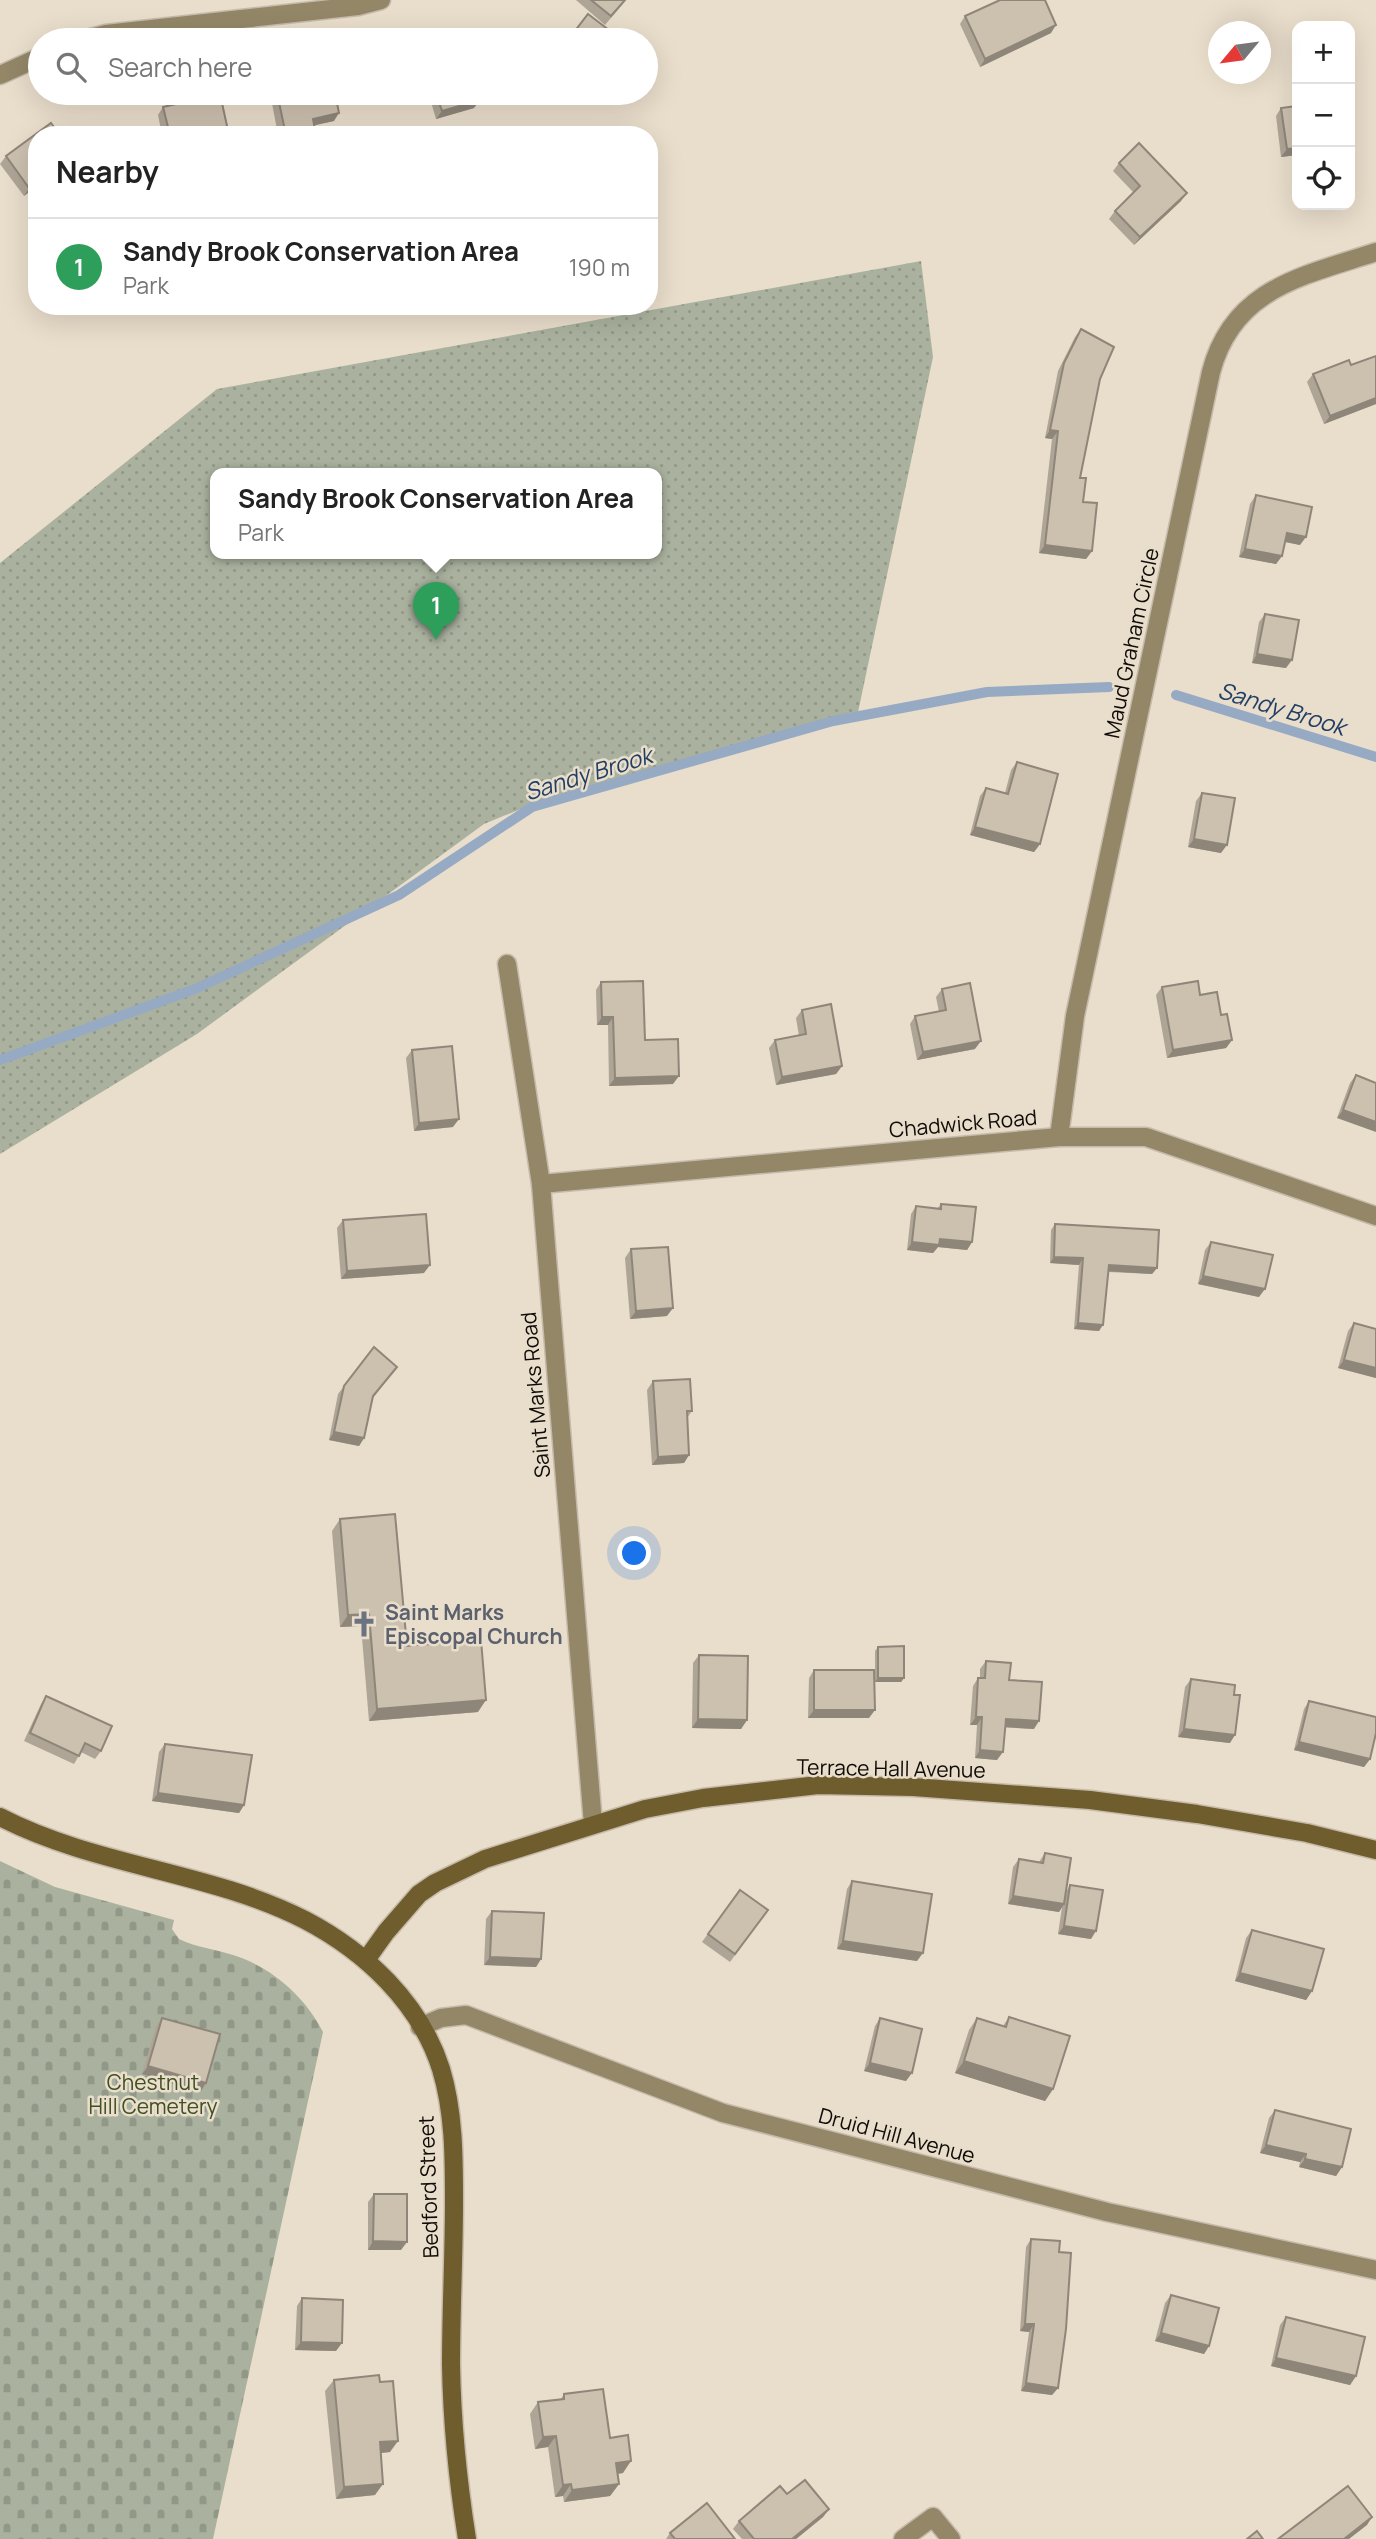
<!DOCTYPE html>
<html lang="en">
<head>
<meta charset="utf-8">
<style>
  body { margin:0; font-family:Manrope,sans-serif; background:#f6f6f6; color:#222 }
  .controls { position:absolute; right:21px; top:21px; display:grid; overflow:hidden; border-radius:14px; box-shadow:0 7px 28px #0002 }
  .controls button { width:63px; height:63px; display:grid; place-items:center; padding:0; border:0; border-bottom:2px solid #e0e0e0; background:#fff; color:#222; font:35px sans-serif }
  .compass { position:absolute; left:1208px; top:21px; width:63px; height:63px; border-radius:50%; background:#fff; box-shadow:0 7px 28px #0002; rotate:241deg }
  .you { position:absolute; left:635px; top:1554px; width:24px; height:24px; margin:-18px; border:5px solid #fff; border-radius:50%; background:#1a73e8; box-shadow:0 0 0 10px #1a73e833 }
  .badge { display:grid; place-items:center; width:46px; height:46px; border-radius:50%; background:#ea580c; color:#fff; font-size:23px; font-weight:700 }
  .pin { position:absolute; translate:-50% -58px; filter:drop-shadow(0 2px 4px #0008) }
  .pin::after { content:''; position:absolute; top:37px; width:24px; height:21px; background:inherit; clip-path:polygon(0 0,100% 0,50% 100%) }
  .popup { position:absolute; left:210px; top:468px; width:452px; height:91px; box-sizing:border-box; display:grid; place-content:center; border-radius:14px; background:#fff; filter:drop-shadow(0 2px 5px #0005); font-size:23px; white-space:nowrap; color:#767676 }
  .popup b { font-size:26px; color:#222 }
  .popup::after { content:''; position:absolute; left:50%; top:100%; margin-left:-14px; border:14px solid transparent; border-top-color:#fff }
  .list { margin:0; padding:0; list-style:none }
  h2 { display:flex; justify-content:space-between; align-items:center; height:91px; margin:0; padding:0 28px; font-size:30px }
  h2 small { font-size:23px; font-weight:400; color:#767676 }
  .list li { display:grid; grid-template-columns:46px 1fr auto; gap:21px; align-items:center; box-sizing:border-box; height:98px; padding:0 28px; border-top:2px solid #e0e0e0 }
  .list b { display:block; font-size:26px; white-space:nowrap }
  .list p { margin:0; font-size:23px; white-space:nowrap; color:#767676 }
  .list em { font-size:23px; font-style:normal; color:#767676 }
  .icon { flex:none; width:38px; height:38px; fill:none; stroke:currentColor; stroke-width:2; stroke-linecap:round; stroke-linejoin:round }
  .map { position:relative; flex:none; width:1376px; height:2539px; overflow:hidden }
  .search { position:absolute; background:#fff; box-shadow:0 7px 28px #0002; left:28px; top:28px; width:630px; height:77px; display:flex; align-items:center; gap:18px; box-sizing:border-box; padding:0 24px; border-radius:38px; color:#767676; font-size:26px }
  .panel { position:absolute; background:#fff; box-shadow:0 7px 28px #0002; left:28px; top:126px; width:630px; height:189px; border-radius:28px }
  .map>svg:first-child { display:block }
</style>
</head>
<body>
<div class="map">
<svg width="1376" height="2539" viewBox="0 0 1376 2539">
  <defs>
    <pattern id="cemetery-stones" width="16" height="16" patternUnits="userSpaceOnUse" patternTransform="scale(1.75)"><rect width="16" height="16" fill="#aab29f"/><path d="M2 7V4a2 2 0 0 1 4 0v3zM10 15v-3a2 2 0 0 1 4 0v3z" fill="#919887"/></pattern>
    <pattern id="park-dots" width="8" height="8" patternUnits="userSpaceOnUse" patternTransform="scale(1.75)"><rect width="8" height="8" fill="#aab29f"/><path d="M2 2h.1M6 6h.1" fill="none" stroke="#919887" stroke-width="1.8" stroke-linecap="round"/></pattern>
  </defs>
  <rect width="100%" height="100%" fill="#e9ddcb"/>
  <path fill="url(#cemetery-stones)" d="M0 1861 55 1887 174 1920 172 1929 179 1939C197 1948 217 1949 236 1956 273 1968 306 1998 323 2032L213 2539H0Z"/>
  <path fill="url(#park-dots)" fill-rule="evenodd" d="M921 261 933 357 857 717 540 801 484 824 197 1034 0 1154V563L217 389ZM216 474H656V554H216Z"/>
  <g fill="none" stroke-linecap="round" stroke-linejoin="round">
    <g stroke="#96aac3" stroke-width="10">
      <path d="M1176 695 1376 757"/>
      <path d="M0 1060 195 989 399 895 532 807 833 721 987 692 1109 687"/>
    </g>
    <g stroke="#c6bbab" stroke-width="21">
      <g id="street">
        <path d="M83 40 106 34 358 6 381 0"/>
        <path d="M0 75 40 57"/>
        <path d="M507 964 541 1184 593 1824"/>
        <path d="M1059 1137 1075 1016 1211 372C1233 288 1303 276 1376 252"/>
        <path d="M541 1184 1059 1137H1146L1376 1216"/>
        <path d="M420 2027 441 2018 466 2015 723 2113 1107 2212 1376 2270"/>
        <path d="M903 2539 933 2517 951 2539"/>
      </g>
    </g>
    <g stroke="#c6bbab" stroke-width="21">
      <g id="secondary">
        <path d="M0 1817C97 1867 209 1871 305 1920 366 1952 420 2003 441 2069 454 2112 454 2157 454 2201 454 2255 451 2310 451 2365 452 2423 458 2482 467 2539"/>
        <path d="M366 1960 386 1932 419 1894 435 1883 485 1859 645 1809 703 1798 818 1785 913 1787 1090 1800 1197 1814 1307 1833 1376 1850"/>
      </g>
    </g>
    <use href="#street" stroke="#938768" stroke-width="18"/>
    <use href="#secondary" stroke="#6f5d2d" stroke-width="18"/>
  </g>
  <g fill="#afa596">
    <path d="M576 0H626L605 25Z"/>
    <path d="M965 16 1051 33 980 67 960 24Z"/>
    <path d="M270 93H335L334 121 314 125 315 130 311 135H278Z"/>
    <path d="M422 93H477L474 108 436 119 431 102 425 103Z"/>
    <path d="M163 107 229 135H162L158 115Z"/>
    <path d="M1281 108 1297 155 1281 157 1276 116Z"/>
    <path d="M37 135V186L24 196 0 164 6 156Z"/>
    <path d="M1119 163 1181 201 1134 245 1109 219 1115 211 1134 193 1113 171Z"/>
    <path d="M1081 329 1100 379 1080 478 1092 551 1086 559 1039 553 1052 439 1045 438 1058 371 1075 337Z"/>
    <path d="M1376 356V404L1324 424 1307 382 1313 374 1351 365Z"/>
    <path d="M1256 495 1300 545 1285 542 1282 556 1276 564 1239 557 1250 504Z"/>
    <path d="M1265 614 1286 668 1252 663 1259 622Z"/>
    <path d="M1017 762 1040 844 1034 852 970 835 980 796 986 788 1005 793 1011 770Z"/>
    <path d="M1202 793 1221 853 1188 847 1196 801Z"/>
    <path d="M601 982 673 1084 609 1086 608 1025H597L596 990Z"/>
    <path d="M1162 987 1200 995 1221 1015 1232 1040 1226 1048 1167 1058 1156 995Z"/>
    <path d="M942 989 975 1049 917 1060 910 1024 915 1016 939 1012 936 997Z"/>
    <path d="M802 1010 842 1066 836 1074 776 1085 769 1048 775 1040 799 1036 796 1018Z"/>
    <path d="M412 1050 453 1127 414 1131 406 1058Z"/>
    <path d="M1356 1075 1376 1083 1337 1118 1350 1083Z"/>
    <path d="M941 1204 972 1242 967 1250 938 1247 933 1253 907 1250 911 1214 916 1206 937 1209Z"/>
    <path d="M343 1220 424 1273 341 1279 337 1228Z"/>
    <path d="M1055 1224 1157 1268 1152 1274 1108 1272 1099 1331 1074 1329 1079 1265 1050 1263 1051 1230Z"/>
    <path d="M1211 1242 1259 1297 1198 1284 1205 1250Z"/>
    <path d="M631 1249 667 1316 630 1319 625 1258Z"/>
    <path d="M1354 1323 1376 1329V1378L1338 1368 1348 1331Z"/>
    <path d="M374 1347 397 1367 373 1398 364 1438 359 1446 329 1440 338 1394Z"/>
    <path d="M653 1381 692 1411 687 1418 689 1455 684 1463 652 1465 647 1390Z"/>
    <path d="M340 1519 407 1646 478 1712 369 1721 361 1626 340 1627 332 1531Z"/>
    <path d="M878 1647 904 1678 901 1682H875V1651Z"/>
    <path d="M699 1655 747 1720 741 1729 692 1728 693 1663Z"/>
    <path d="M986 1661 1009 1680 1034 1729 1005 1727 997 1760 975 1758 977 1725H970L973 1686 978 1678H980V1669Z"/>
    <path d="M814 1670 869 1718H808L809 1678Z"/>
    <path d="M1191 1679 1230 1743 1178 1737 1185 1687Z"/>
    <path d="M46 1696 101 1751 95 1759 81 1752 74 1764 24 1741 41 1704Z"/>
    <path d="M1309 1701 1370 1759 1364 1767 1294 1750 1304 1709Z"/>
    <path d="M165 1744 244 1805 239 1813 152 1801 159 1752Z"/>
    <path d="M1045 1853 1067 1890 1070 1885 1091 1939 1058 1934 1062 1907 1059 1912 1008 1904 1013 1867 1019 1859 1039 1862Z"/>
    <path d="M852 1881 917 1961 837 1949 847 1889Z"/>
    <path d="M740 1890 768 1910 730 1962 702 1942Z"/>
    <path d="M492 1911 541 1959 536 1967 484 1965 486 1919Z"/>
    <path d="M1252 1930 1312 1991 1306 2000 1235 1981 1246 1938Z"/>
    <path d="M1009 2017 1053 2089 1045 2101 955 2073 969 2030 977 2018 1003 2026Z"/>
    <path d="M162 2018 201 2091 142 2074 156 2026Z"/>
    <path d="M880 2018 906 2081 864 2071 875 2026Z"/>
    <path d="M1275 2110 1342 2167 1336 2176 1299 2167 1300 2162 1260 2153 1269 2118Z"/>
    <path d="M374 2194 401 2250H368V2202Z"/>
    <path d="M1031 2239 1059 2252 1058 2388 1052 2395 1021 2391 1029 2332 1020 2331 1026 2247Z"/>
    <path d="M1171 2295 1209 2346 1204 2354 1155 2341 1165 2303Z"/>
    <path d="M302 2298 336 2351 295 2350 297 2306Z"/>
    <path d="M1286 2317 1356 2376 1350 2385 1271 2366 1280 2325Z"/>
    <path d="M334 2380 390 2452 381 2453 375 2495 336 2499 325 2391Z"/>
    <path d="M564 2394 610 2438 623 2473 617 2474 619 2484 610 2496 564 2502 563 2496 555 2497 548 2447 535 2449 530 2414 538 2402 561 2399Z"/>
    <path d="M787 2494 829 2509 823 2517 796 2539H742L733 2529 739 2521Z"/>
    <path d="M670 2533 735 2539H666Z"/>
  </g>
  <g fill="#8f867a">
    <path d="M1056 25 1051 33 980 67 985 59Z"/>
    <path d="M436 94 431 102 425 103 431 95Z"/>
    <path d="M480 100 474 108 436 119 442 111Z"/>
    <path d="M339 113 334 121 307 127 313 119Z"/>
    <path d="M315 130 311 135H291Z"/>
    <path d="M1297 148V155L1281 157 1287 149Z"/>
    <path d="M37 182V186L24 196 29 188Z"/>
    <path d="M1187 193 1181 201 1134 245 1140 237Z"/>
    <path d="M1376 398V404L1324 424 1330 416Z"/>
    <path d="M1050 430 1058 431 1052 439 1045 438Z"/>
    <path d="M1287 533 1306 537 1300 545 1281 541Z"/>
    <path d="M1045 545 1092 551 1086 559 1039 553Z"/>
    <path d="M1245 549 1282 556 1276 564 1239 557Z"/>
    <path d="M1257 654 1292 660 1286 668 1252 663Z"/>
    <path d="M975 827 1040 844 1034 852 970 835Z"/>
    <path d="M1194 839 1227 845 1221 853 1188 847Z"/>
    <path d="M602 1017H613L608 1025H597Z"/>
    <path d="M1232 1040 1226 1048 1167 1058 1173 1050Z"/>
    <path d="M981 1041 975 1049 917 1060 923 1052Z"/>
    <path d="M842 1066 836 1074 776 1085 782 1077Z"/>
    <path d="M679 1076 673 1084 609 1086 615 1078Z"/>
    <path d="M1343 1110 1376 1122V1132L1337 1118Z"/>
    <path d="M459 1119 453 1127 414 1131 419 1123Z"/>
    <path d="M940 1239 972 1242 967 1250 938 1247 933 1253 907 1250 912 1242Z"/>
    <path d="M1054 1257 1083 1258 1079 1265 1050 1263Z"/>
    <path d="M430 1265 424 1273 341 1279 347 1271Z"/>
    <path d="M1109 1265 1157 1268 1152 1274 1104 1271Z"/>
    <path d="M1203 1276 1265 1289 1259 1297 1198 1284Z"/>
    <path d="M673 1308 667 1316 630 1319 636 1311Z"/>
    <path d="M1078 1323 1103 1325 1099 1331 1074 1329Z"/>
    <path d="M1344 1360 1376 1368V1378L1338 1368Z"/>
    <path d="M334 1432 364 1438 359 1446 329 1440Z"/>
    <path d="M689 1455 684 1463 652 1465 658 1457Z"/>
    <path d="M369 1614 361 1626 340 1627 348 1615Z"/>
    <path d="M878 1678H904L901 1682H875Z"/>
    <path d="M486 1700 478 1712 369 1721 377 1709Z"/>
    <path d="M814 1710H875L869 1718H808Z"/>
    <path d="M976 1717H982L977 1725H970Z"/>
    <path d="M698 1719 747 1720 741 1729 692 1728Z"/>
    <path d="M1006 1719 1039 1721 1034 1729 1000 1727Z"/>
    <path d="M1184 1729 1235 1735 1230 1743 1178 1737Z"/>
    <path d="M1299 1742 1370 1759 1364 1767 1294 1750Z"/>
    <path d="M980 1750 1003 1752 997 1760 975 1758Z"/>
    <path d="M158 1793 244 1805 239 1813 152 1801Z"/>
    <path d="M1013 1896 1064 1904 1059 1912 1008 1904Z"/>
    <path d="M1064 1926 1096 1931 1091 1939 1058 1934Z"/>
    <path d="M843 1941 923 1953 917 1961 837 1949Z"/>
    <path d="M490 1957 541 1959 536 1967 484 1965Z"/>
    <path d="M1240 1973 1312 1991 1306 2000 1235 1981Z"/>
    <path d="M964 2061 1053 2089 1045 2101 955 2073Z"/>
    <path d="M870 2063 912 2073 906 2081 864 2071Z"/>
    <path d="M148 2066 206 2083 201 2091 142 2074Z"/>
    <path d="M1266 2145 1306 2154 1300 2162 1260 2153Z"/>
    <path d="M1305 2159 1342 2167 1336 2176 1299 2167Z"/>
    <path d="M373 2241 407 2242 401 2250H368Z"/>
    <path d="M1025 2324H1034L1029 2332 1020 2331Z"/>
    <path d="M1161 2333 1209 2346 1204 2354 1155 2341Z"/>
    <path d="M301 2342 342 2343 336 2351 295 2350Z"/>
    <path d="M1276 2358 1356 2376 1350 2385 1271 2366Z"/>
    <path d="M1026 2383 1058 2388 1052 2395 1021 2391Z"/>
    <path d="M556 2436 548 2447 535 2449 543 2437Z"/>
    <path d="M398 2441 390 2452 371 2454 380 2442Z"/>
    <path d="M631 2461 623 2473 608 2475 616 2463Z"/>
    <path d="M383 2484 375 2495 336 2499 344 2487Z"/>
    <path d="M571 2484 563 2496 555 2497 563 2485Z"/>
    <path d="M619 2484 610 2496 564 2502 572 2490Z"/>
    <path d="M829 2509 823 2517 796 2539H792Z"/>
    <path d="M1372 2517 1367 2525 1349 2539H1344Z"/>
  </g>
  <g fill="#ccc0af" stroke="#8f867a" stroke-width="2">
    <path d="M591 0H625L611 16Z"/>
    <path d="M1000 0H1045L1056 25 985 59 965 16Z"/>
    <path d="M588 14 618 37 616 40H568Z"/>
    <path d="M277 93H335L339 113 313 119 315 130 286 135Z"/>
    <path d="M430 93H477L480 100 442 111 436 94 431 95Z"/>
    <path d="M220 94 229 135H170L163 107Z"/>
    <path d="M1297 106V148L1287 149 1281 108Z"/>
    <path d="M51 123 60 135H37V182L29 188 6 156Z"/>
    <path d="M1139 143 1187 193 1140 237 1115 211 1140 186 1119 163Z"/>
    <path d="M1081 329 1114 347 1100 379 1080 478H1086L1083 502 1097 503 1092 551 1045 545 1058 431 1050 430 1064 363Z"/>
    <path d="M1376 356V398L1330 416 1313 374 1349 360 1351 365Z"/>
    <path d="M1256 495 1312 507 1306 537 1287 533 1282 556 1245 549Z"/>
    <path d="M1265 614 1299 620 1292 660 1257 654Z"/>
    <path d="M1017 762 1058 774 1040 844 975 827 986 788 1008 794Z"/>
    <path d="M1202 793 1235 798 1227 845 1194 839Z"/>
    <path d="M643 981 645 1040 678 1039 679 1076 615 1078 613 1017H602L601 982Z"/>
    <path d="M1198 981 1200 995 1217 992 1221 1015 1227 1014 1232 1040 1173 1050 1162 987Z"/>
    <path d="M970 983 981 1041 923 1052 915 1016 946 1010 942 989Z"/>
    <path d="M831 1004 842 1066 782 1077 775 1040 806 1034 802 1010Z"/>
    <path d="M452 1046 459 1119 419 1123 412 1050Z"/>
    <path d="M1356 1075 1376 1083V1122L1343 1110Z"/>
    <path d="M941 1204 976 1207 972 1242 940 1239 939 1245 912 1242 916 1206 941 1209Z"/>
    <path d="M426 1214 430 1265 347 1271 343 1220Z"/>
    <path d="M1055 1224 1159 1230 1157 1268 1109 1265 1103 1325 1078 1323 1083 1258 1054 1257Z"/>
    <path d="M1211 1242 1273 1255 1265 1289 1203 1276Z"/>
    <path d="M668 1247 673 1308 636 1311 631 1249Z"/>
    <path d="M1354 1323 1376 1329V1368L1344 1360Z"/>
    <path d="M374 1347 397 1367 373 1396 364 1438 334 1432 344 1386Z"/>
    <path d="M690 1379 692 1411H687L689 1455 658 1457 653 1381Z"/>
    <path d="M395 1514 407 1646 481 1640 486 1700 377 1709 369 1614 348 1615 340 1519Z"/>
    <path d="M904 1646V1678H878V1647Z"/>
    <path d="M699 1655 748 1656 747 1720 698 1719Z"/>
    <path d="M986 1661 1011 1663 1009 1680 1042 1682 1039 1721 1006 1719 1003 1752 980 1750 982 1717H976L978 1678H985Z"/>
    <path d="M814 1670H874L875 1710H814Z"/>
    <path d="M1191 1679 1235 1685 1234 1695H1240L1235 1735 1184 1729Z"/>
    <path d="M46 1696 112 1726 101 1751 85 1743 79 1756 30 1733Z"/>
    <path d="M1309 1701 1376 1717V1733L1370 1759 1299 1742Z"/>
    <path d="M165 1744 252 1755 244 1805 158 1793Z"/>
    <path d="M1045 1853 1071 1858 1064 1904 1013 1896 1019 1859 1043 1863Z"/>
    <path d="M852 1881 932 1894 923 1953 843 1941Z"/>
    <path d="M1070 1885 1103 1890 1096 1931 1064 1926Z"/>
    <path d="M740 1890 768 1910 735 1954 708 1934Z"/>
    <path d="M492 1911 544 1913 541 1959 490 1957Z"/>
    <path d="M1252 1930 1324 1949 1312 1991 1240 1973Z"/>
    <path d="M1009 2017 1070 2036 1053 2089 964 2061 977 2018 1006 2027Z"/>
    <path d="M162 2018 220 2034 206 2083 148 2066Z"/>
    <path d="M880 2018 922 2029 912 2073 870 2063Z"/>
    <path d="M1275 2110 1351 2129 1342 2167 1305 2159 1306 2154 1266 2145Z"/>
    <path d="M374 2194H407V2242L373 2241Z"/>
    <path d="M1031 2239 1060 2241 1059 2252 1071 2253 1066 2329 1058 2388 1026 2383 1034 2324H1025Z"/>
    <path d="M1171 2295 1219 2308 1209 2346 1161 2333Z"/>
    <path d="M302 2298 343 2300 342 2343 301 2342Z"/>
    <path d="M1286 2317 1365 2337 1356 2376 1276 2358Z"/>
    <path d="M379 2375 380 2382 393 2381 398 2441 380 2442 383 2484 344 2487 334 2380Z"/>
    <path d="M603 2389 610 2438 628 2435 631 2461 616 2463 619 2484 572 2490 571 2484 563 2485 556 2436 543 2437 538 2402 564 2399V2394Z"/>
    <path d="M805 2480 829 2509 792 2539H754L739 2521 780 2486 787 2494Z"/>
    <path d="M1348 2486 1372 2517 1344 2539H1278Z"/>
    <path d="M707 2503 735 2539H675L670 2533Z"/>
    <path d="M1257 2531 1263 2539H1247Z"/>
  </g>
  <defs>
    <g id="church-bare" transform="scale(2.1)"><path d="M-1.2-6h2.4v3.5h3.3v2.4h-3.3V6h-2.4V-.1h-3.3v-2.4h3.3Z" fill="#6b7280" stroke="#e9ddcb" stroke-width="2.5" paint-order="stroke"/></g>
  </defs>
  <g fill-rule="evenodd">
    <use href="#church-bare" x="364" y="1624"/>
  </g>
  <g text-anchor="middle" dominant-baseline="central" stroke-width="5" stroke-linejoin="round" paint-order="stroke">
    <g font-size="21" fill="#0f0b06" stroke="#e9ddcb">
      <text transform="translate(1131 643) rotate(-78)">Maud Graham Circle</text>
      <text transform="translate(963 1123) rotate(-5)">Chadwick Road</text>
      <text transform="translate(535 1395) rotate(-95)">Saint Marks Road</text>
      <text transform="translate(891 1768) rotate(1)">Terrace Hall Avenue</text>
      <text transform="translate(897 2135) rotate(15)">Druid Hill Avenue</text>
      <text transform="translate(428 2187) rotate(-92)">Bedford Street</text>
    </g>
    <g font-size="21" font-weight="bold" fill="#5b616d" stroke="#e9ddcb" text-anchor="start">
      <text x="385" y="1612">Saint Marks<tspan x="385" dy="24">Episcopal Church</tspan></text>
    </g>
    <g font-size="21" fill="#3f4f20" stroke="#e9ddcb">
      <text x="153" y="2082">Chestnut<tspan x="153" dy="24">Hill Cemetery</tspan></text>
    </g>
    <g font-size="23" font-style="italic" fill="#213f63" stroke="#e9ddcb">
      <text transform="translate(1282 708) rotate(17)">Sandy Brook</text>
      <text transform="translate(588 773) rotate(-17)">Sandy Brook</text>
    </g>
  </g>
</svg>
<div class="controls">
<button>+</button>
<button>−</button>
<button><svg class="icon" aria-label="locate" viewBox="0 0 24 24"><circle cx="12" cy="12" r="6"/><path d="M12 2v4M12 18v4M2 12h4M18 12h4"/></svg></button>
</div>
<svg class="compass" viewBox="-18 -18 36 36"><path d="M0-13l5 13h-10z" fill="#e53935"/><path d="M0 13l5-13h-10z" fill="#767676"/></svg>
<div class="you"></div>
<div class="pin badge" style="left:436px;top:640px;background:#2e9e5b">1</div>
<div class="popup"><b>Sandy Brook Conservation Area</b>Park</div>
<div class="search"><svg class="icon" aria-label="search" viewBox="0 0 24 24"><circle cx="10" cy="10" r="6"/><path d="M15 15l6 6"/></svg>Search here</div>
<section class="panel">
<h2>Nearby<small></small></h2>
<ul class="list">
<li><span class="badge" style="background:#2e9e5b">1</span><div><b>Sandy Brook Conservation Area</b><p>Park</p></div><em>190 m</em></li>
</ul>
</section>
</div>
</body>
</html>
